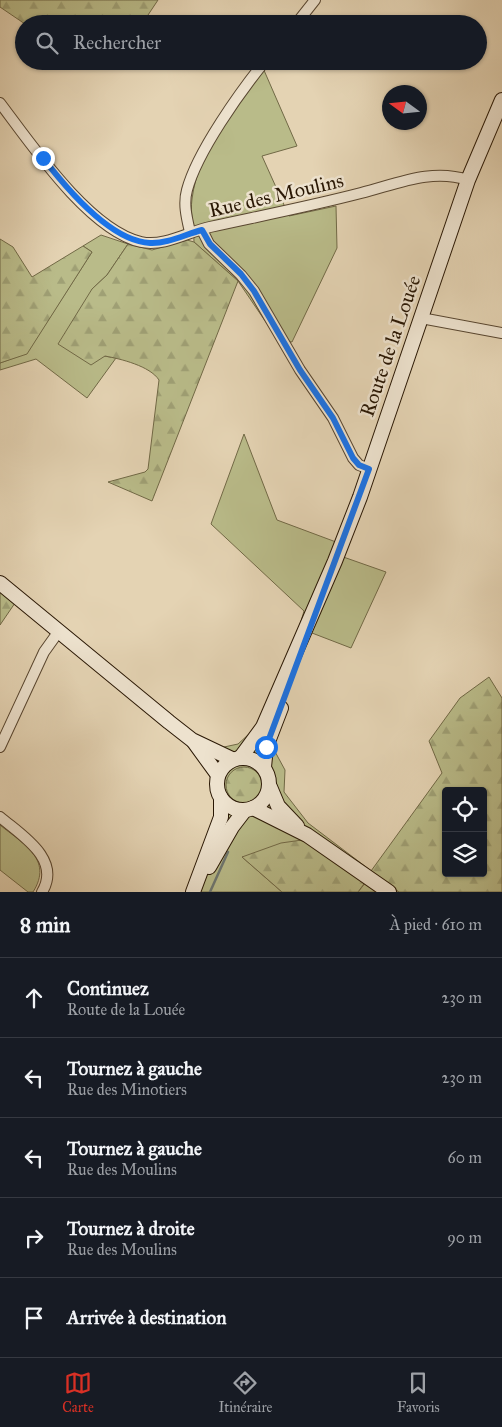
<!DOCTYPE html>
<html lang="fr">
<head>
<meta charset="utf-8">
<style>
  body { margin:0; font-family:"IM FELL Great Primer",serif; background:#20242c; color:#f1f3f6 }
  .controls { position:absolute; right:15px; bottom:15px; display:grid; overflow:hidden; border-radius:5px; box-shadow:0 1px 4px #0004 }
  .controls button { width:45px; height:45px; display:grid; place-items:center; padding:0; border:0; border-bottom:1px solid #363941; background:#171b24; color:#f1f3f6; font:25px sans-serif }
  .compass { position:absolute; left:382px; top:85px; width:45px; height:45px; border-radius:50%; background:#171b24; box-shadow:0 1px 4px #0004; rotate:285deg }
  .stop { position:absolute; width:15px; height:15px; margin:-11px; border:4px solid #1a73e8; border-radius:50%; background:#fff }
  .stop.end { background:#1a73e8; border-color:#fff; box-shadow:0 1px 5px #0008 }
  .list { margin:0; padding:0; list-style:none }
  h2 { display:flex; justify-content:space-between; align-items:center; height:65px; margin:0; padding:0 20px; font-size:21px }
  h2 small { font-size:16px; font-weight:400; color:#9ea1a6 }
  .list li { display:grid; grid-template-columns:32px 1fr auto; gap:15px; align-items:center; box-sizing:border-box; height:80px; padding:0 20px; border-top:1px solid #363941 }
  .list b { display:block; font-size:19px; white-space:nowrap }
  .list p { margin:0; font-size:16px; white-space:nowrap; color:#9ea1a6 }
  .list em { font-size:16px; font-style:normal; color:#9ea1a6 }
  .icon { flex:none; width:28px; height:28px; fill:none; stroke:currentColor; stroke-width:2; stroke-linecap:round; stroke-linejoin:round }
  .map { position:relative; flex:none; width:502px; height:892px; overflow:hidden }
  .search { position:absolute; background:#171b24; box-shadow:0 1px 4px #0004; left:15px; right:15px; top:15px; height:55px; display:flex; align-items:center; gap:12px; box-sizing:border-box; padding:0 18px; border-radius:28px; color:#9ea1a6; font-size:19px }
  .sheet { height:465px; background:#171b24 }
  nav { display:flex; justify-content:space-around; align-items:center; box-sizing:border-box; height:70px; border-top:1px solid #363941; background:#171b24; font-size:14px; color:#9ea1a6 }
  nav a { display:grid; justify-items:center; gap:2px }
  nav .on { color:#d93025 }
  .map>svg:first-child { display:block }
</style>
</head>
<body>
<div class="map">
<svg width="502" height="892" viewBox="0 0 502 892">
  <defs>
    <pattern id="forest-firs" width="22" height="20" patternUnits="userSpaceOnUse" patternTransform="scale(1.25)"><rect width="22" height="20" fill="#b9bb89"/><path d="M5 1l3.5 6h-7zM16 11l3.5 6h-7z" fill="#9fa075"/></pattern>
  </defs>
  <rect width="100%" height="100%" fill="#e4d3b3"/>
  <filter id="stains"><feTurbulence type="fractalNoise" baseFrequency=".004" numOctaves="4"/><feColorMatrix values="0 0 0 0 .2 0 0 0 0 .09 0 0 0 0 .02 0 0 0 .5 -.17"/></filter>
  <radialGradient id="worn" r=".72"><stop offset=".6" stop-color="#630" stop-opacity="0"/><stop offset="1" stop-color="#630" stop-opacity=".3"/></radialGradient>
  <g fill="#b9bb89" stroke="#716946">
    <path d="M263 68 297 146 262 156 289 216 336 206 337 248 292 342 278 340 238 281 194 242C194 228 190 213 192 199 198 150 235 107 263 68Z"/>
    <path d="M101 235 128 244 107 275 92 289 104 356 116 358 87 398 36 359 0 370V363L27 353 92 252 83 246Z"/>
    <path d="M244 434 277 520 336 542 332 553 386 572 351 648 299 628 304 611 211 524Z"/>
    <path d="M260 724 285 770 284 792 308 823 399 892H358L366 882 242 857 282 892H188L220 814 212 782 224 747 238 744Z"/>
    <path d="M0 825C22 843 54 859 33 892H28L0 870Z"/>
  </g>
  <g fill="url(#forest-firs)" stroke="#716946" fill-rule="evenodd">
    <path d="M0 0H158L142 24H25L0 7Z"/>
    <path d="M0 239 13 247 32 277 83 246 92 252 27 354 0 363Z"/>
    <path d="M187 240 194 242 238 281 152 501 108 482 145 472 148 469 159 380C150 366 121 359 105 356L91 365 58 344 92 289 107 275 128 244 152 250Z"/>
    <path d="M0 591 15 603 0 625Z"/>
    <path d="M489 677 502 698V892H399L371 871 442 773 429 741 460 698ZM446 791H483V873H446Z"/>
    <circle cx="244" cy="785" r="18"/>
    <path d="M309 839 366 881 358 892H282L242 857 281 843Z"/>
  </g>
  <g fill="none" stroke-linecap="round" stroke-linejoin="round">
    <path stroke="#6d7670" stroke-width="2.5" d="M210 892 228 852"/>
    <g stroke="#584630" stroke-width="12">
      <g id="street">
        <path d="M296 24 315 0"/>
        <path d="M0 103C31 144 89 230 141 242 164 247 188 232 210 227 260 216 311 206 361 193 397 184 431 168 468 180"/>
        <path d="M202 230 209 244 241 275 254 291 300 370 333 418 353 458 359 465 369 469"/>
        <path d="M190 232C187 219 183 204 187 190 197 152 240 92 265 61"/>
        <path d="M421 318 502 333"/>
        <path d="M0 747 44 652 59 631"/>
        <path d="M0 817C21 835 62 859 42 892"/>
      </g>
    </g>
    <g stroke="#291704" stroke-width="16">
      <g id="secondary">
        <path d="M0 583 169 722 192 740 232 759"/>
        <path d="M194 742 218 775"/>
        <path d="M241 757 263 727 335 561 360 497 468 180 502 100"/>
        <circle cx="243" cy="784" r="26"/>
        <path d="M264 767 266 747 281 708"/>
        <path d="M270 787 278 806 297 826"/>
        <path d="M253 808 307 835 389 892"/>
        <path d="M209 867 232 827 245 810"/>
        <path d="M193 892 221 817V798"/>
      </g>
    </g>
    <use href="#street" stroke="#ede2ce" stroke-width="10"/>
    <use href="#secondary" stroke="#ede2ce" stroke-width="14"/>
  </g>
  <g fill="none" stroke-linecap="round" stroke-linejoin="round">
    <path stroke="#1a73e8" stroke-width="6" d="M43 158C66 188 110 241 150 243 167 244 186 234 202 230L210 244 241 274 254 291 300 370 333 418 353 458 359 465 369 469 266 747"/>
  </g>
  <g text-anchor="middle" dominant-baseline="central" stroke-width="5" stroke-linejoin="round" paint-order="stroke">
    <g font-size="20" fill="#291704" stroke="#ede2ce">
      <text transform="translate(276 195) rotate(-13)">Rue des Moulins</text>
      <text transform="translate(390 346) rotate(-71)">Route de la Louée</text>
    </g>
  </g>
  <rect width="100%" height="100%" filter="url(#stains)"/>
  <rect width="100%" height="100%" fill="url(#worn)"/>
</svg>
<div class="controls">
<button><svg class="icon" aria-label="locate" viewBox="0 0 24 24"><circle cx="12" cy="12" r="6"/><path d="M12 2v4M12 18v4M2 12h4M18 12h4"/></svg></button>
<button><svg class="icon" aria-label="layers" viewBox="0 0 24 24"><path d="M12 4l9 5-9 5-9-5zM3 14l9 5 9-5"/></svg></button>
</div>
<svg class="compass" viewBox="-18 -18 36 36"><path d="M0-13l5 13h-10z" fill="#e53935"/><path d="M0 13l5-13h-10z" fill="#9ea1a6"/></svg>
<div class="stop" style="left:266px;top:747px"></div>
<div class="stop end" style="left:43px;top:158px"></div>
<div class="search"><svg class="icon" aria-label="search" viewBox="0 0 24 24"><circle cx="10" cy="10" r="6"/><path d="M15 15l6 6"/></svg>Rechercher</div>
</div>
<section class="sheet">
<h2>8 min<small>À pied · 610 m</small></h2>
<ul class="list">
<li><svg class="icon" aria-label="ahead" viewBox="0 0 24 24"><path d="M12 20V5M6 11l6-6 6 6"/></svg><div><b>Continuez</b><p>Route de la Louée</p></div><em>230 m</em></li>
<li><svg class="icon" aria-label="left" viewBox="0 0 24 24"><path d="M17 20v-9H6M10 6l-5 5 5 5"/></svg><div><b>Tournez à gauche</b><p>Rue des Minotiers</p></div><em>230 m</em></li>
<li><svg class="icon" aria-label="left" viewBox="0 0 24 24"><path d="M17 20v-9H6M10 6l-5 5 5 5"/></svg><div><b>Tournez à gauche</b><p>Rue des Moulins</p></div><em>60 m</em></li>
<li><svg class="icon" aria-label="right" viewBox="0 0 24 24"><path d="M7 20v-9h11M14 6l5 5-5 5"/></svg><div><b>Tournez à droite</b><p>Rue des Moulins</p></div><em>90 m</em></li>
<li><svg class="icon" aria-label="arrive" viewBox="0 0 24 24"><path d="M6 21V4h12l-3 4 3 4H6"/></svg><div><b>Arrivée à destination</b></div></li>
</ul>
</section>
<nav>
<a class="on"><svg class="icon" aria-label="map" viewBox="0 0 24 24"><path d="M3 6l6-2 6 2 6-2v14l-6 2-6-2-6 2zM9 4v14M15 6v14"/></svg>Carte</a>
<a><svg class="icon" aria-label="directions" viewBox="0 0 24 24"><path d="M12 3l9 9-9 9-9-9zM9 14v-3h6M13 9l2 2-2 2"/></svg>Itinéraire</a>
<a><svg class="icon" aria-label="saved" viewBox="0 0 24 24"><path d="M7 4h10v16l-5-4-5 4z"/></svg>Favoris</a>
</nav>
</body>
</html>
